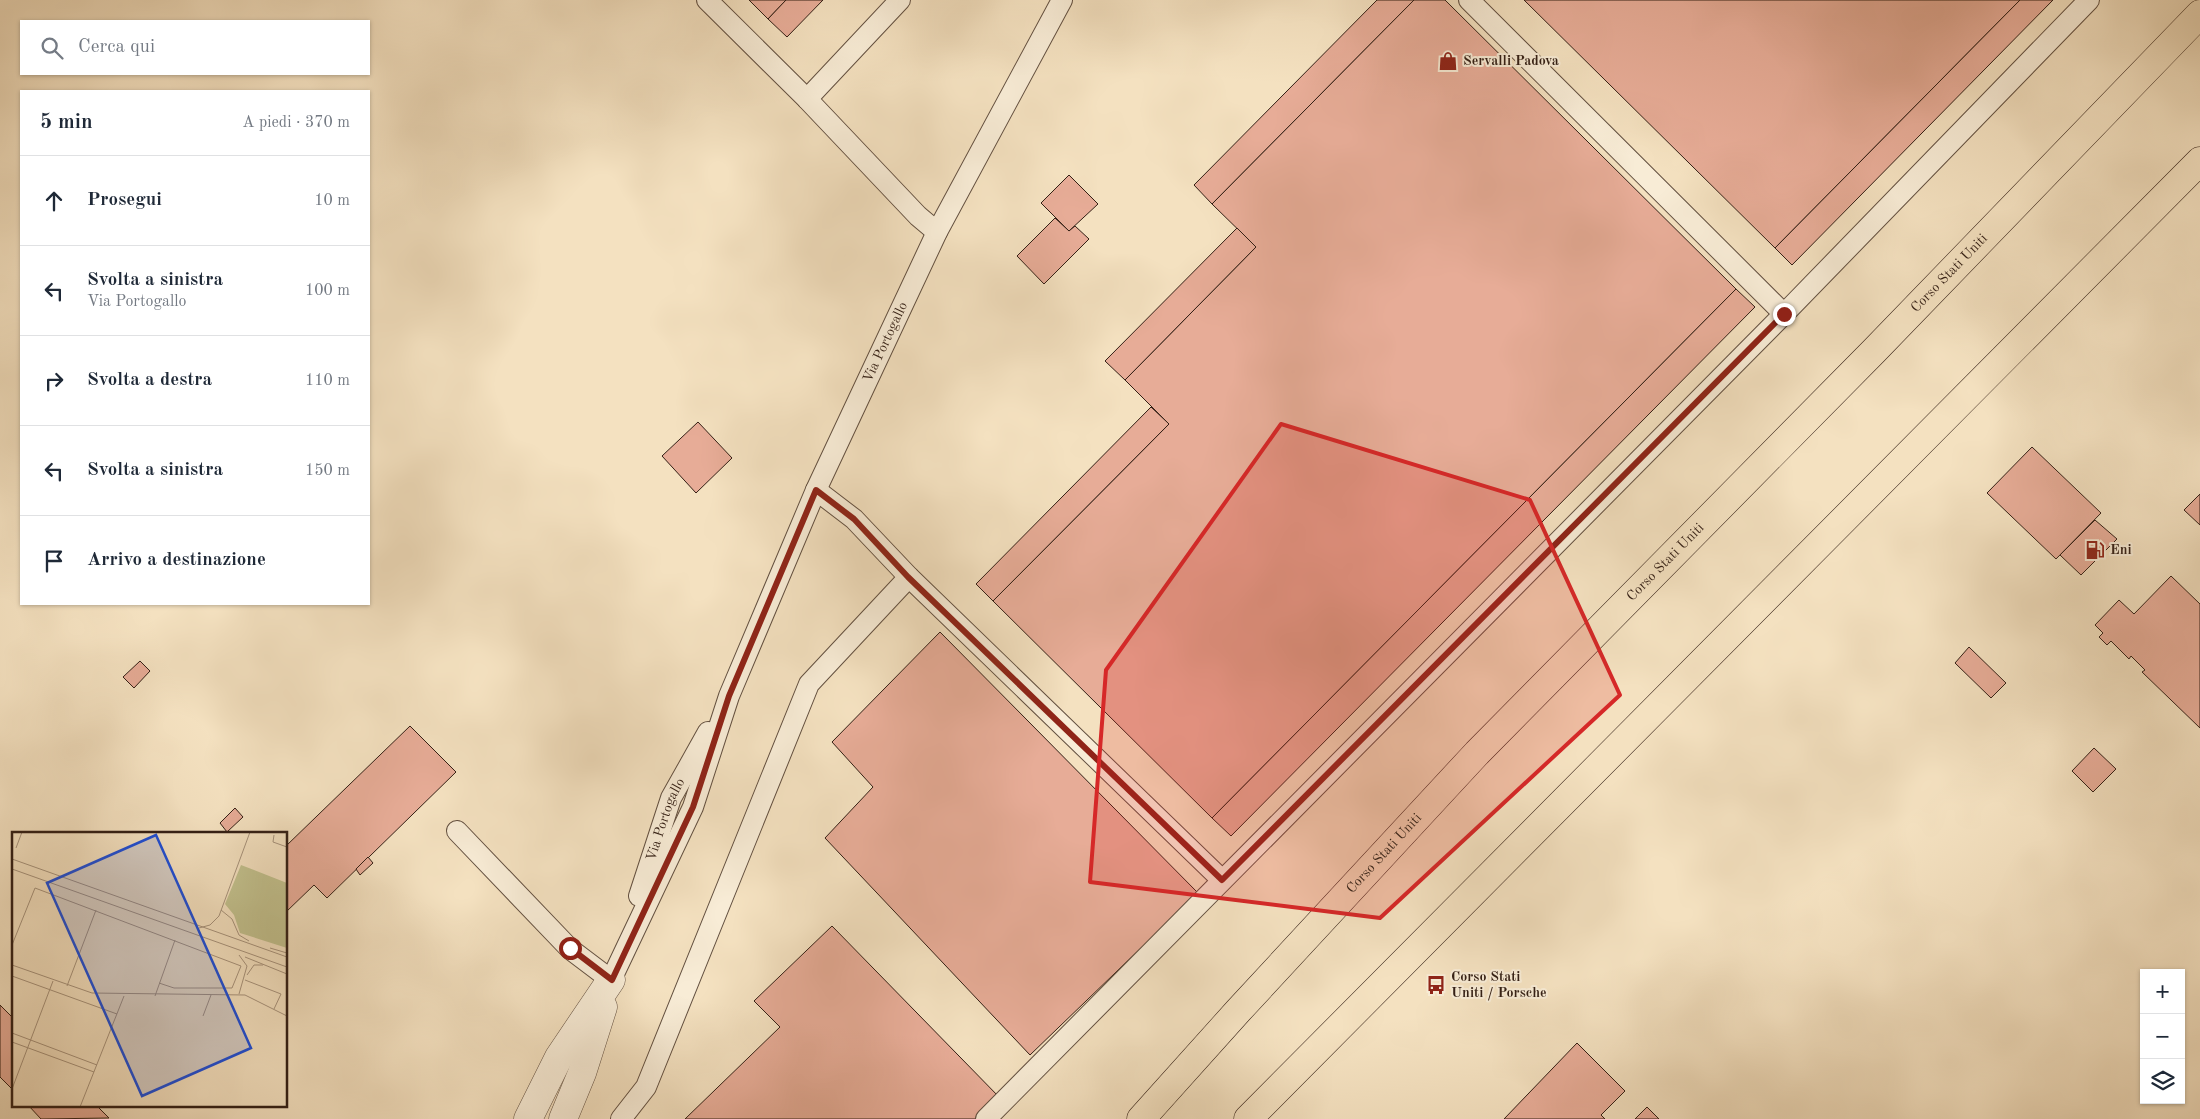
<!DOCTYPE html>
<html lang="it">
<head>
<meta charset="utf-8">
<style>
  body { margin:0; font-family:"Old Standard TT",serif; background:#f2f2f3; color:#1f2937 }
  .controls { position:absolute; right:15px; bottom:15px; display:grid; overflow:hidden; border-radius:0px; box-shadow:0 1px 4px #0004 }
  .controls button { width:45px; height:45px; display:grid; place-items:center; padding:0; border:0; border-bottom:1px solid #e0e1e3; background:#fff; color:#1f2937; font:25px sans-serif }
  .stop { position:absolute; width:15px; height:15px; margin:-11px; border:4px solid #8f2418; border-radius:50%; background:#fff }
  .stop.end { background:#8f2418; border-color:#fff; box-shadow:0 1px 5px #0008 }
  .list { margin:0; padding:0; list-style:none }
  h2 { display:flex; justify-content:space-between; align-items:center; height:65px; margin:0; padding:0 20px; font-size:21px }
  h2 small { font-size:16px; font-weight:400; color:#747a83 }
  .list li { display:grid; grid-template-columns:32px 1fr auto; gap:15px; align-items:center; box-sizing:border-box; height:90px; padding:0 20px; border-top:1px solid #e0e1e3 }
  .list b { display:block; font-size:19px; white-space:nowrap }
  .list p { margin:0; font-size:16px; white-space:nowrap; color:#747a83 }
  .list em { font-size:16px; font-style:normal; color:#747a83 }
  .icon { flex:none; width:28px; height:28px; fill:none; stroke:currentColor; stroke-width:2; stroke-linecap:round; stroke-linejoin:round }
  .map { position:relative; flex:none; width:2200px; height:1119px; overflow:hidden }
  .search { position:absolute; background:#fff; box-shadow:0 1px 4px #0004; left:20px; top:20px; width:350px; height:55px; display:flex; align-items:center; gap:12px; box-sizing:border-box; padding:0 18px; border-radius:0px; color:#747a83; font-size:19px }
  .panel { position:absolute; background:#fff; box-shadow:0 1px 4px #0004; left:20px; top:90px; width:350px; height:515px; border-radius:0px }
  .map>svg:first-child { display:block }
</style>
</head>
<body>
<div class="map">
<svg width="2200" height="1119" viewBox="0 0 2200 1119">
  <rect width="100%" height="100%" fill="#f4e1c0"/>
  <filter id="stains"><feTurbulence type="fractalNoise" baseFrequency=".004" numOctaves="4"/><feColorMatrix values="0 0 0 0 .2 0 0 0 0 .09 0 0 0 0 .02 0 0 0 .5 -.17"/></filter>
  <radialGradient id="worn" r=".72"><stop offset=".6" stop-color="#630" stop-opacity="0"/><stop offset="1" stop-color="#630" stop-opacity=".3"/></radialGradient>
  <g fill="#e7ac97" stroke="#331f15">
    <path d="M749 0H786L768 19Z"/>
    <path d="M786 0H823L787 37 768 19Z"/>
    <path d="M1377 0H1414L1212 204 1194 185Z"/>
    <path d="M1414 0H1445L1736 289 1212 818 993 601 1169 424 1125 380 1256 247 1212 204Z"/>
    <path d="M1524 0H2020L1775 248Z"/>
    <path d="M2020 0H2053L1792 265 1775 248Z"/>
    <path d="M1069 175 1098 204 1069 231 1041 203Z"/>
    <path d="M1055 218 1069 231 1075 226 1089 239 1044 284 1017 256Z"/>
    <path d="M1237 228 1256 247 1125 380 1105 361Z"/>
    <path d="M1736 289 1755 307 1231 836 1212 818Z"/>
    <path d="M1151 407 1169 424 993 601 976 584Z"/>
    <path d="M698 422 732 458 696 493 662 456Z"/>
    <path d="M2032 447 2101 513 2056 559 1987 493Z"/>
    <path d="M2200 494V525L2184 510Z"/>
    <path d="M2095 520 2117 539 2081 575 2060 555Z"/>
    <path d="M2171 576 2200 604V728L2142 672 2145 670 2131 656 2129 659 2111 641 2107 645 2099 637 2103 633 2095 625 2119 600 2134 614Z"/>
    <path d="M940 632 1198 893 1030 1055 825 838 873 787 832 742Z"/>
    <path d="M1969 647 2006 683 1991 698 1955 663Z"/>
    <path d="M140 661 150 671 134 688 123 677Z"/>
    <path d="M410 726 456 772 327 898 314 885 286 912V846Z"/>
    <path d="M2094 748 2116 769 2093 792 2072 771Z"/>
    <path d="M235 808 243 817 227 832 220 823Z"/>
    <path d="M368 857 373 863 360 875 356 869Z"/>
    <path d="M832 926 1001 1099 980 1119H685L780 1027 754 1001Z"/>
    <path d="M0 1005 14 1019V1091L0 1077Z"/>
    <path d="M1577 1043 1625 1091 1601 1115 1605 1119H1504Z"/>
    <path d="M28 1105H96L109 1118 41 1119Z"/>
    <path d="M1647 1107 1659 1119H1635Z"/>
  </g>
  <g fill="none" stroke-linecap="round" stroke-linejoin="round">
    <g stroke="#635040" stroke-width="22">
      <g id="lane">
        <path d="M707 0 807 99 918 216 937 232"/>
        <path d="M1469 0 1784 314"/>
        <path d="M807 99 900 0"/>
        <path d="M816 490 854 519 909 577 1222 880"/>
        <path d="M457 831 570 949 611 980"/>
        <path id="s1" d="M639 896 671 798 708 732"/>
        <path id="s2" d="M611 980 693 807 729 696 816 490 937 232 1062 0"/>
        <path d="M621 1119 646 1087 809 684 909 577"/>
        <path d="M986 1119 1784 314 2089 0"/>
      </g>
    </g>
    <g stroke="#635040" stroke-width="29">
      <g id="street">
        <path d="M528 1119 559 1057 611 980"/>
        <path d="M563 1119 582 1073 603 1007"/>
      </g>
    </g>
    <g stroke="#331f15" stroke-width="29">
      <g id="primary">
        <path id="s3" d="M1141 1119 1238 1011 1477 753 1874 351 2200 14"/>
        <path d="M1248 1119 2200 161"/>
      </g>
    </g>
    <use href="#lane" stroke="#f8ecd6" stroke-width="20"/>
    <use href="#street" stroke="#f8ecd6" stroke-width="28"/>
    <use href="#primary" stroke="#f4e1c0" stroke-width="28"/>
  </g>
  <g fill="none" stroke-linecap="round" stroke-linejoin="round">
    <path stroke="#8f2418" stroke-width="6" d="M570 948 612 980 693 807 729 696 816 490 854 519 908 577 1222 880 1784 314"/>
  </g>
  <path fill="#d62828" fill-opacity="0.2" stroke="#d62828" stroke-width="4" stroke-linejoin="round" d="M1281 424 1530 500 1620 695 1380 918 1090 882 1106 670Z"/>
  <defs>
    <g id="shop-bare" transform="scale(1.5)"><path d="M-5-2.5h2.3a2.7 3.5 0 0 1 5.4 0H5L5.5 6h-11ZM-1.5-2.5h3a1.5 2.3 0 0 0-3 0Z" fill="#8f2418" stroke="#f8ecd6" stroke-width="2.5" paint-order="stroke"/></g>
    <g id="fuel-bare" transform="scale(1.5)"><path d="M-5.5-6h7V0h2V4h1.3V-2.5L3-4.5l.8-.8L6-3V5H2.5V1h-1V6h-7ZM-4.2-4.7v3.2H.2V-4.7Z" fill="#8f2418" stroke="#f8ecd6" stroke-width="2.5" paint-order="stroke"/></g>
    <g id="bus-bare" transform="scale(1.5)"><path d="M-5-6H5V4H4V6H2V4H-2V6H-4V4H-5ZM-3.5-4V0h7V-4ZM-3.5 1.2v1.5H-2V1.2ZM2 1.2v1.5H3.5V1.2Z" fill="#8f2418" stroke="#f8ecd6" stroke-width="2.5" paint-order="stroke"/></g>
  </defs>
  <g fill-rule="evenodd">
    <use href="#shop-bare" x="1448" y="61"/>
    <use href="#fuel-bare" x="2095" y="550"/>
    <use href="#bus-bare" x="1436" y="985"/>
  </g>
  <g text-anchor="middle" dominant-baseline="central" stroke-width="4" stroke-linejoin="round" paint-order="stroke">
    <g font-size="14" font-weight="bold" fill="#331f15" stroke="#f8ecd6" text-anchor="start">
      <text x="1463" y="61">Servalli Padova</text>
      <text x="2110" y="550">Eni</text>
      <text x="1451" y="977">Corso Stati<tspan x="1451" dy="16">Uniti / Porsche</tspan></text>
    </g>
    <g font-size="14" fill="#331f15" stroke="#f8ecd6">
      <text stroke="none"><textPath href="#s3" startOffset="1170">Corso Stati Uniti</textPath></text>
      <text stroke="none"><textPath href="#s2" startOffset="695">Via Portogallo</textPath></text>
      <text stroke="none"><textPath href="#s3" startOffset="765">Corso Stati Uniti</textPath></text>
      <text stroke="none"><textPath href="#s1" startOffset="81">Via Portogallo</textPath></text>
      <text stroke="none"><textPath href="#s3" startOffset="360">Corso Stati Uniti</textPath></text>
    </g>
  </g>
  <g transform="translate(12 832)">
    <rect width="275" height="275" fill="#f4e1c0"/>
    <path d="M229 33 275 51V116L228 101 222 83 213 72Z" fill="#c2c18e"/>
    <path fill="none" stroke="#a7937c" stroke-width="1" d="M262 3 261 10 275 15M4 16 10 0M0 27 275 125M0 37 275 135M209 78 220 87 227 103 237 109M207 84 238 0M187 96 198 93 207 84M0 113 23 56 229 134 220 156H162L147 151M258 116 275 121M227 123 235 134 227 162M233 125 275 142M0 133 80 161 233 163 275 184M235 143 242 133H251M0 144 105 182M233 148 269 162 262 177M55 154 84 78M143 164 163 108M191 184 199 163M0 201 85 233M0 210 82 240M0 257 41 149M68 275 112 164"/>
    <path fill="#1d4ed8" fill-opacity="0.15" stroke="#1d4ed8" stroke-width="2.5" d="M144 3 239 216 130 264 35 51Z"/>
    <rect width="275" height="275" fill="none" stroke="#331f15" stroke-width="2.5"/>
  </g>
  <rect width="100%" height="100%" filter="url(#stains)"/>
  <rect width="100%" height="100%" fill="url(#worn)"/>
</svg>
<div class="controls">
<button>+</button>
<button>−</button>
<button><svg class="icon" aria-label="layers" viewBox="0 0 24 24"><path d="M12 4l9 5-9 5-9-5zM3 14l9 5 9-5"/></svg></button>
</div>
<div class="stop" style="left:570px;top:948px"></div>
<div class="stop end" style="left:1784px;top:314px"></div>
<div class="search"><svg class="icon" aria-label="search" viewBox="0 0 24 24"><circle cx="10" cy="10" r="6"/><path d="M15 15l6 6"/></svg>Cerca qui</div>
<section class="panel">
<h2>5 min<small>A piedi · 370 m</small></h2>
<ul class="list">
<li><svg class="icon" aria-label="ahead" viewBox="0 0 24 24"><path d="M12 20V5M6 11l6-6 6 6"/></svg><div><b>Prosegui</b></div><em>10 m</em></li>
<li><svg class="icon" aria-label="left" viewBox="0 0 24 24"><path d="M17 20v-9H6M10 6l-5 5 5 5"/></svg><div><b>Svolta a sinistra</b><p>Via Portogallo</p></div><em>100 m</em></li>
<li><svg class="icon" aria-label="right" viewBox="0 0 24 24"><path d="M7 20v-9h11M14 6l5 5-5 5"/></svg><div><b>Svolta a destra</b></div><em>110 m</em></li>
<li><svg class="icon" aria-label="left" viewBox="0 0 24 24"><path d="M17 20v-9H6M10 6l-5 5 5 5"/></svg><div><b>Svolta a sinistra</b></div><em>150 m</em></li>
<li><svg class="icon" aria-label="arrive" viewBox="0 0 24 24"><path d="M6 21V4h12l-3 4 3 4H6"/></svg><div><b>Arrivo a destinazione</b></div></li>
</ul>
</section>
</div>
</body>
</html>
